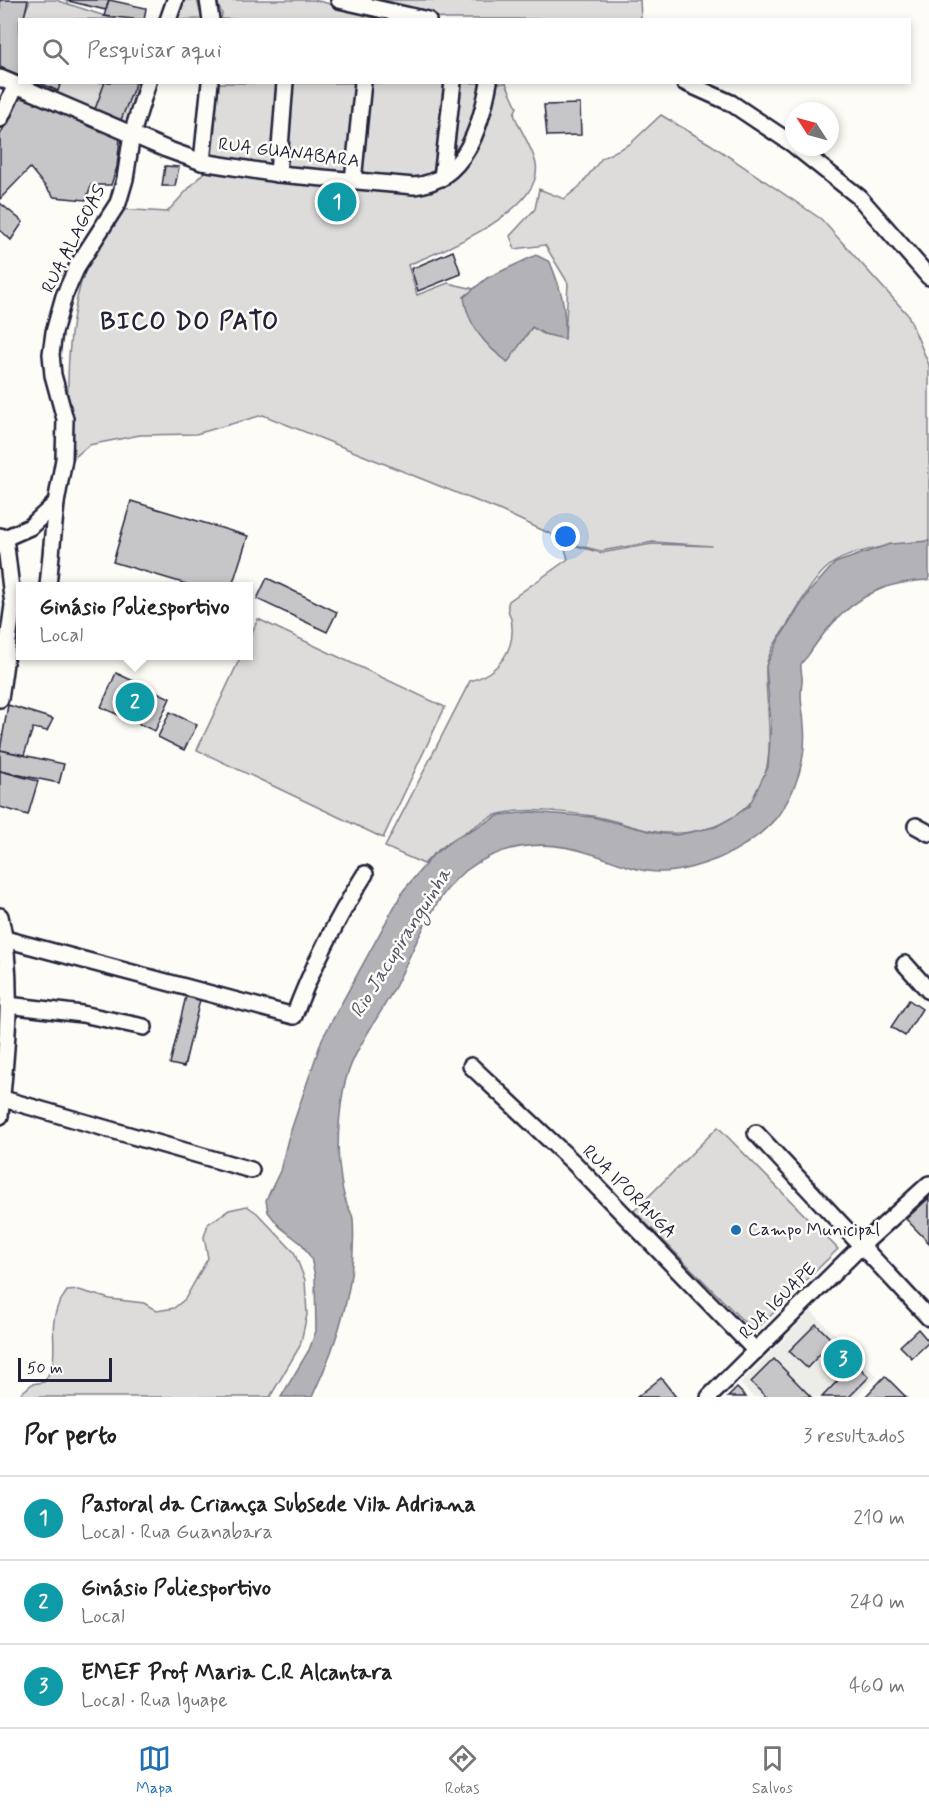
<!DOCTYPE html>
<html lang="pt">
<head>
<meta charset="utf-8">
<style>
  body { margin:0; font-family:Mynerve,sans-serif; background:#f6f6f6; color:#222 }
  .compass { position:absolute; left:785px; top:102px; width:54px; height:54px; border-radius:50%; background:#fff; box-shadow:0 3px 9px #0003; rotate:306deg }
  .scale { position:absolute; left:18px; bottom:15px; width:94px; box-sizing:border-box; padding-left:6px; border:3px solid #22223b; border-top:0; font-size:16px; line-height:21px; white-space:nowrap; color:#22223b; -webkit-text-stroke:4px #fdfcf7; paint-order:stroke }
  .you { position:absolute; left:566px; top:537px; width:21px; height:21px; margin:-15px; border:4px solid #fff; border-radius:50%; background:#1a73e8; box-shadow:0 0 0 9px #1a73e833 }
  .badge { display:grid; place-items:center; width:39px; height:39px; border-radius:50%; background:#1f6fb2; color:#fff; font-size:20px; font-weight:700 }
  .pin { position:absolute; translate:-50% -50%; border:3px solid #fff; box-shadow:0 2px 6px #0006 }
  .popup { position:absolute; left:16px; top:582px; width:237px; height:78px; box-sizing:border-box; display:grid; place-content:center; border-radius:0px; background:#fff; filter:drop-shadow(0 2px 4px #0005); font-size:20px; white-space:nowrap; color:#767676 }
  .popup b { font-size:22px; color:#222 }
  .popup::after { content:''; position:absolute; left:50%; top:100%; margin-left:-12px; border:12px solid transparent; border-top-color:#fff }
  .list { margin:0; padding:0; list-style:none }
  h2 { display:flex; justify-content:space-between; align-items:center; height:78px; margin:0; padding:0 24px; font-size:26px }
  h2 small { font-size:20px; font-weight:400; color:#767676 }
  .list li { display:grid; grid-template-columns:39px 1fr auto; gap:18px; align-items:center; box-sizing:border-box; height:84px; padding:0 24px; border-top:2px solid #e0e0e0 }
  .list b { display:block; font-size:22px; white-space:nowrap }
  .list p { margin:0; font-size:20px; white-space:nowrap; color:#767676 }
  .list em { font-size:20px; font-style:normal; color:#767676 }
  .icon { flex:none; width:33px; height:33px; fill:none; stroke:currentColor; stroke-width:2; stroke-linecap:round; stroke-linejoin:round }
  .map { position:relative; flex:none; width:929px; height:1397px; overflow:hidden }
  .search { position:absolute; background:#fff; box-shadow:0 3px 9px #0003; left:18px; right:18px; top:18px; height:66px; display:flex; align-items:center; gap:15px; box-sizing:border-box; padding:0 21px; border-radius:0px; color:#767676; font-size:22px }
  .sheet { height:330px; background:#fff }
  nav { display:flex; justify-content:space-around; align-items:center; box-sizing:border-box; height:84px; border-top:2px solid #e0e0e0; background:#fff; font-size:16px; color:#767676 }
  nav a { display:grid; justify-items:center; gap:3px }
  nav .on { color:#1f6fb2 }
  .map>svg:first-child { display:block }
</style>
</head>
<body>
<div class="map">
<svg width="929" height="1397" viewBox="0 0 929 1397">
  <rect width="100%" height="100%" fill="#fdfcf7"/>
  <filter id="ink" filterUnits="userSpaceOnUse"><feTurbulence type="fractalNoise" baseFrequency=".0167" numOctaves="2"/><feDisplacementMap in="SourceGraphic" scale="12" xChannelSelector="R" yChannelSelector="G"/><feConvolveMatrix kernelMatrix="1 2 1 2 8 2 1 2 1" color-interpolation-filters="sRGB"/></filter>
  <g filter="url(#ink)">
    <path fill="#ecece9" d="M811 1311 877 1376 856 1397H753L740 1384Z"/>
    <g fill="#dddcdb" stroke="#807f8b" stroke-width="1.5">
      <path d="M30 0H56L114 19 22 20Z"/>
      <path d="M181 0H197L202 19 173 20Z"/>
      <path d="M216 0H314L392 19H221L222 14Z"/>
      <path d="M366 0H640L641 19H446Z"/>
      <path d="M20 82 142 83 124 129Z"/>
      <path d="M212 83H284L278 169 204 160Z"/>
      <path d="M286 83H360L351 178 280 172Z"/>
      <path d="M366 83H450L440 177 430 181 356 178Z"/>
      <path d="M456 83H485L468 142 448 167Z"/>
      <path d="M491 83H506L517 107 514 114C520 131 532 146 536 164 544 211 441 251 408 265L417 295 448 283 474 289 464 297 507 362 532 327 544 334 565 338 568 283 545 245 515 249 510 236 535 209 539 189 564 199 579 187 602 158 630 144 661 115 710 144 821 219 908 315 929 365V541C902 543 850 549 829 566 811 581 799 606 787 625 779 637 766 655 766 670 765 713 782 769 748 805 724 831 679 838 646 830 629 826 611 819 593 816 565 812 527 807 499 814 487 817 476 826 467 831 451 840 436 850 424 864L385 847 470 681C498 673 517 650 511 619 509 612 506 608 509 601L568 559 563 542 601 553 652 544 712 546 653 542 601 551 572 544 499 510 263 415 196 434 140 435 89 445 68 463C68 401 64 340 82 279 89 255 110 234 118 209L167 212 204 172 413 188 462 166Z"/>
      <path d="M258 619 445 707 383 838 197 750 241 656H249V639Z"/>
      <path d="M718 1127 838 1249 754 1332 634 1211Z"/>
      <path d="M247 1206 257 1213 294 1252 305 1280 307 1315 300 1346 270 1397H17L32 1384 44 1382C63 1355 47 1334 57 1308 59 1302 64 1296 67 1291L79 1290 110 1299 144 1303 157 1311 174 1308 185 1299 208 1258 204 1237 208 1224 229 1210Z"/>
    </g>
    <g fill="#b2b2b7" stroke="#787885" stroke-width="1.5">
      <path d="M536 255 550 262C562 292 566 306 565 339L544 334 532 327 508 362C486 347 467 324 464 297L487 278Z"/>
      <path d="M929 541V580C914 581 895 583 881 589 850 601 826 628 809 654 807 658 803 660 801 664 800 669 803 677 802 682 799 704 803 705 804 725 807 757 797 791 777 817 760 837 741 849 717 859 701 865 681 872 663 872 638 873 615 861 592 854 547 839 503 842 464 872 436 894 415 945 400 977 383 1014 349 1052 343 1092 339 1117 336 1146 340 1172 341 1181 343 1193 346 1202 348 1208 352 1212 353 1219 357 1282 339 1340 312 1397H281L309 1350 316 1331 315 1276 311 1258 302 1244 280 1227 268 1212 266 1200 280 1171 288 1139 322 1039 403 891 433 855 454 839 500 815 531 812 593 817 657 833 677 835 715 827 733 817 749 806 768 767 771 724 766 666 779 639 809 592 835 563 890 544Z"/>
    </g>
    <g fill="#c6c6c8" stroke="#22223b" stroke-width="1.5">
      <path d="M0 0H28L24 17 33 20H20V75L0 67Z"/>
      <path d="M64 0H109L106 10Z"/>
      <path d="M109 0 146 8 144 20 104 16Z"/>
      <path d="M38 82H61L58 91Z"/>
      <path d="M105 82H136L121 120 95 109Z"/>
      <path d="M19 97 52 108 120 138 117 167 111 185H91L86 200 54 197 30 168 0 199V135Z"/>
      <path d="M580 104 581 135 547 136 544 105Z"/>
      <path d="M165 166 179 167 175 186H162Z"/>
      <path d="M328 192 347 193 346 211 326 210Z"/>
      <path d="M0 203 23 222 11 240 0 230Z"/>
      <path d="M453 251 461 274 418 291 411 269Z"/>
      <path d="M131 501 248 536 232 586H193L113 562Z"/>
      <path d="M267 578 337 612 327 632 257 599Z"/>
      <path d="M116 673 170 698 155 731 101 707Z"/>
      <path d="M8 705 53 719 47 731 33 728 24 755 0 750Z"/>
      <path d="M170 712 197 725 184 750 158 737Z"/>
      <path d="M0 750 64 764 59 783 0 771Z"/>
      <path d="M0 771 38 781 28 815 0 807Z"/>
      <path d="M186 996 200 1000 184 1067 170 1064Z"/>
      <path d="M909 1000 922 1009 905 1036 891 1027Z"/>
      <path d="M929 1198V1243L906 1219Z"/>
      <path d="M816 1324 869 1377 849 1397H822L846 1372 824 1350 807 1368 789 1351Z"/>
      <path d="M918 1329 929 1342 912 1358 900 1346Z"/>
      <path d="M774 1359 811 1397H766L751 1382Z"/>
      <path d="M885 1376 906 1397H865Z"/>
      <path d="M661 1378 676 1397H637Z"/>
      <path d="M737 1388 746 1397H728Z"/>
    </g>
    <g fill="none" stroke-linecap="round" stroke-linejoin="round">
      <g stroke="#22223b" stroke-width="20">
        <g id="minor">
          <path d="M208 0 211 20"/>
          <path d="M339 0 428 20"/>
          <path d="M168 20 175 0"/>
          <path d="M0 78 166 149 202 162 278 174 414 186C465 181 481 126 489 82"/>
          <path d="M684 82 731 103 794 145"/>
          <path d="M0 119 16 85"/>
          <path d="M796 147 859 197 929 277"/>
          <path d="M202 162 210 82"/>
          <path d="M278 174 285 82"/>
          <path d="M442 178 453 82"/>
          <path d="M353 181 363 82"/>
          <path d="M0 536 5 538 13 605 0 699"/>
          <path d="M5 538 30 527 56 503"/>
          <path d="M48 586 56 503 64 459 65 419 53 375 51 354 54 332 64 296 78 265 118 203 125 179 132 134 148 82"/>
          <path d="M916 826 929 833"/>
          <path d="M0 916C15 980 6 1051 0 1116"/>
          <path d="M5 939 294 1016C313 965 336 920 365 874"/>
          <path d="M905 964 929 991"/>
          <path d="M8 1005 82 1014 144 1027"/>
          <path d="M471 1066 574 1163 756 1351"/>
          <path d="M0 1098 251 1170"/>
          <path d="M756 1133 929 1318"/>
          <path d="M709 1397 861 1246 929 1184"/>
        </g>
      </g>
      <use href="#minor" stroke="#fdfcf7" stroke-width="15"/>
    </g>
  </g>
  <circle fill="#1f6fb2" stroke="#fdfcf7" stroke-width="2" cx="736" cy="1230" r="6"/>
  <g text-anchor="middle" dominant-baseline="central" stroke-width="5" stroke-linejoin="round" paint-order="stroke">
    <g font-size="18" fill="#22223b" stroke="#fdfcf7">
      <text transform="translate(289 153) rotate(7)">RUA GUANABARA</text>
      <text transform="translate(74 239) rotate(-63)">RUA ALAGOAS</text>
      <text transform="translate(629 1192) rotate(45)">RUA IPORANGA</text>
      <text transform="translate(778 1301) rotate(-45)">RUA IGUAPE</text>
    </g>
    <g font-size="18" fill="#22223b" stroke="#fdfcf7" text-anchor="start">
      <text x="748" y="1230">Campo Municipal</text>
    </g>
    <g font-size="20" font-style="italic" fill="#545466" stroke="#fdfcf7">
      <text transform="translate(401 943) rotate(-58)">Rio Jacupiranguinha</text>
    </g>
    <g font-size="24" font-weight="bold" letter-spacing="1.5" fill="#22223b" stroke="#fdfcf7">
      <text x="190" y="322">BICO DO PATO</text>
    </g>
  </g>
</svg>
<svg class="compass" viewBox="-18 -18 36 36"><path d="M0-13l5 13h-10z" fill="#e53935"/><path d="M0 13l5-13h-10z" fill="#767676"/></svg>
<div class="scale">50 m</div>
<div class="you"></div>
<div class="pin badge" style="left:337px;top:202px;background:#0f9aa8">1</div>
<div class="pin badge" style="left:135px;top:702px;background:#0f9aa8">2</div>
<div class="popup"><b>Ginásio Poliesportivo</b>Local</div>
<div class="pin badge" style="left:843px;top:1359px;background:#0f9aa8">3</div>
<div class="search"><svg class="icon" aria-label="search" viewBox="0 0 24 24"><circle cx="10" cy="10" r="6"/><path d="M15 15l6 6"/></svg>Pesquisar aqui</div>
</div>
<section class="sheet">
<h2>Por perto<small>3 resultados</small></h2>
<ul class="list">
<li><span class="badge" style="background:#0f9aa8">1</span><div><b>Pastoral da Criança Subsede Vila Adriana</b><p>Local · Rua Guanabara</p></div><em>210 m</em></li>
<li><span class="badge" style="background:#0f9aa8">2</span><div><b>Ginásio Poliesportivo</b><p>Local</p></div><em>240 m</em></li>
<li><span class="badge" style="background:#0f9aa8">3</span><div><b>EMEF Prof Maria C.R Alcantara</b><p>Local · Rua Iguape</p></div><em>460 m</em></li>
</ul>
</section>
<nav>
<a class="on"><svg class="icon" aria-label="map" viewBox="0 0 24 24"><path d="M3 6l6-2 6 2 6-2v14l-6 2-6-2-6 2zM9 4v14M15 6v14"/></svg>Mapa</a>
<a><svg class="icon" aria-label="directions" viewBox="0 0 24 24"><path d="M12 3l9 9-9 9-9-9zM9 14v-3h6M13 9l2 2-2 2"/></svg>Rotas</a>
<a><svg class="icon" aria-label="saved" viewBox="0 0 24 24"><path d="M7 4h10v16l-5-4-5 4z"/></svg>Salvos</a>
</nav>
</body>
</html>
